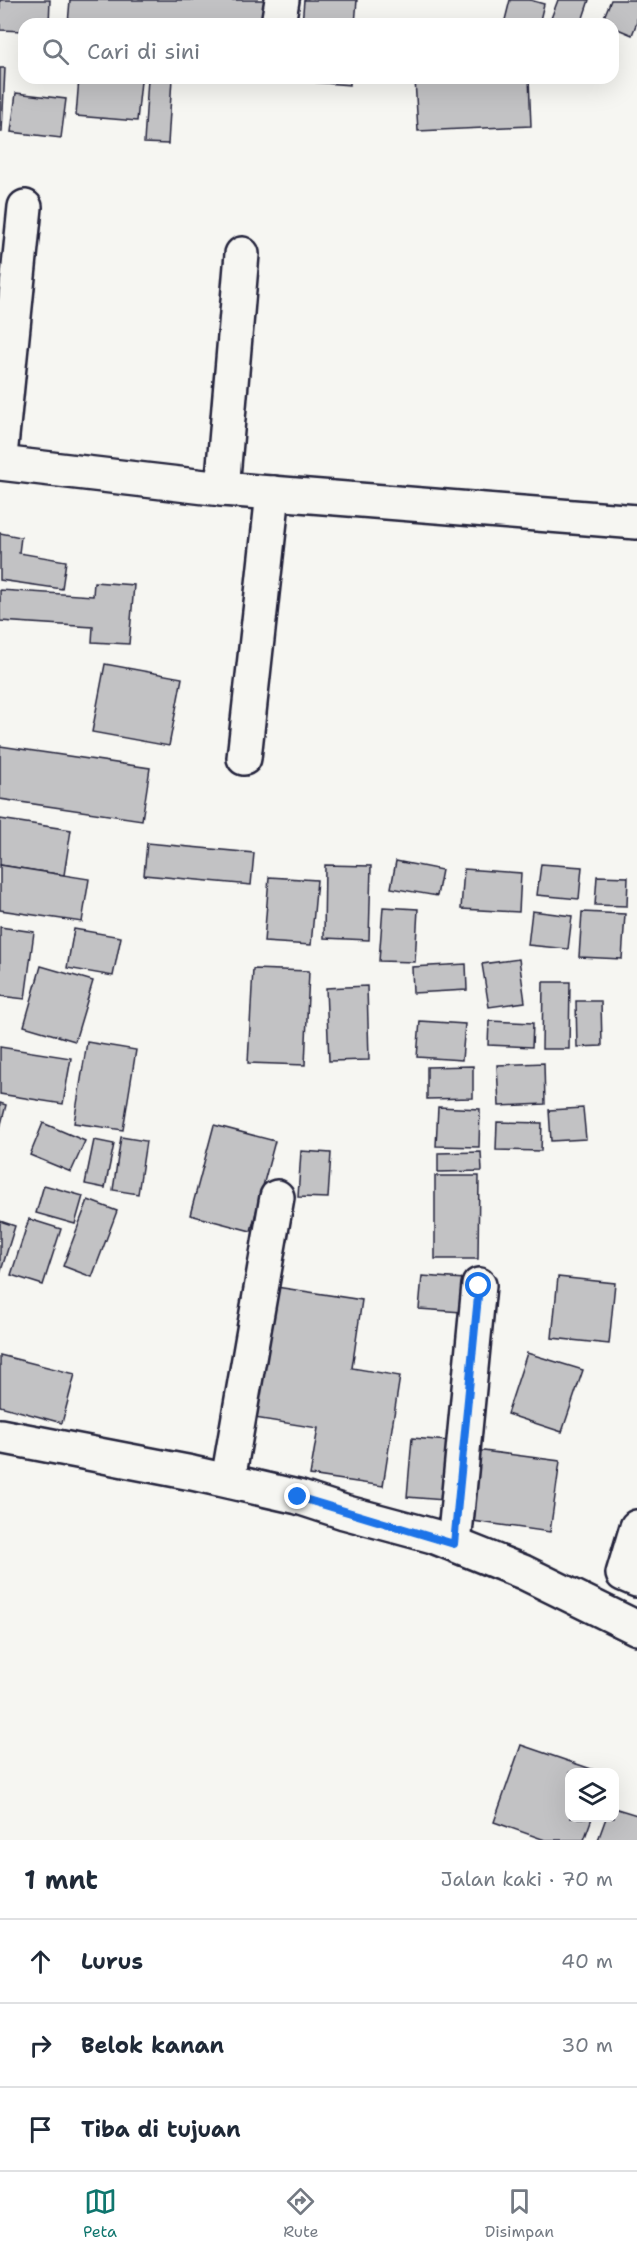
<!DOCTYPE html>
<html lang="id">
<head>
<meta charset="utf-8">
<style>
  body { margin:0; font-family:"Shantell Sans",sans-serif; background:#f6f6f7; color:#1f2937 }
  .controls { position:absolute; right:18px; bottom:18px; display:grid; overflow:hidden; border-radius:12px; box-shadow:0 6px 24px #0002 }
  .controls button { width:54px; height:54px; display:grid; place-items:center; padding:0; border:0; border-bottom:2px solid #e0e1e3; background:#fff; color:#1f2937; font:30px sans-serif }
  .stop { position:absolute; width:18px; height:18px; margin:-14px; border:4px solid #1a73e8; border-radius:50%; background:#fff }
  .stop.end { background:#1a73e8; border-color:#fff; box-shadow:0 2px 6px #0008 }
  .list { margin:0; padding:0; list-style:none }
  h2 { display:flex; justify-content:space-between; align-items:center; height:78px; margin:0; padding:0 24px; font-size:26px }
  h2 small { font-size:20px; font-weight:400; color:#747a83 }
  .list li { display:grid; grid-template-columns:39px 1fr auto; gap:18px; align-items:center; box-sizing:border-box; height:84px; padding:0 24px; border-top:2px solid #e0e1e3 }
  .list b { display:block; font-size:22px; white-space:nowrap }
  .list em { font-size:20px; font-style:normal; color:#747a83 }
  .icon { flex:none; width:33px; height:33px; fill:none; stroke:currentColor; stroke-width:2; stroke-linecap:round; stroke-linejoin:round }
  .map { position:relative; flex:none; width:637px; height:1840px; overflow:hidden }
  .search { position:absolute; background:#fff; box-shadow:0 6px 24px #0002; left:18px; right:18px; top:18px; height:66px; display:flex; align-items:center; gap:15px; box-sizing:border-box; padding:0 21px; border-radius:18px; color:#747a83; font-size:22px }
  .sheet { height:330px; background:#fff }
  nav { display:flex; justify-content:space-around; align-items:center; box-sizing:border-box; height:84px; border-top:2px solid #e0e1e3; background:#fff; font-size:16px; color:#747a83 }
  nav a { display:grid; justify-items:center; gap:3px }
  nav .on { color:#0f766e }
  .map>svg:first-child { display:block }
</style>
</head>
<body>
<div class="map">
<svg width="637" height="1840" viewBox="0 0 637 1840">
  <rect width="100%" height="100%" fill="#f6f6f2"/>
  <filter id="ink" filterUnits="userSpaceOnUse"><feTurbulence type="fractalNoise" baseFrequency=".0167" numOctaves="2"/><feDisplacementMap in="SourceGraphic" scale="12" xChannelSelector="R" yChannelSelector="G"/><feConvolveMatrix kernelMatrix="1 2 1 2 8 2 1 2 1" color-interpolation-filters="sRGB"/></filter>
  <g filter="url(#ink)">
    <g fill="#c2c2c4" stroke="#22223b" stroke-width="1.5">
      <path d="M0 0H50L49 24H24V31L0 30Z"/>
      <path d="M70 0H265L263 24H68Z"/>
      <path d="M304 0H357L355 24H302Z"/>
      <path d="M510 0H530L544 4 539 24H504Z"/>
      <path d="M558 0H589L581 24 550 21Z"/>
      <path d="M611 0H637V22L632 35 613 27V24L602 22Z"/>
      <path d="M0 68H5L2 132H0Z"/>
      <path d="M79 78 141 81 137 121 76 116Z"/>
      <path d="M148 78H172L168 144 144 143Z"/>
      <path d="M298 78H350V85L298 81Z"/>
      <path d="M529 78 531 126 418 131 415 79Z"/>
      <path d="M16 93 66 99 61 138 11 132Z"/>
      <path d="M0 533 21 537 19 553 66 561 62 589 0 580Z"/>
      <path d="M94 582 134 585 129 644 92 642 93 627 0 621V590L93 596Z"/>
      <path d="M105 664 182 678 169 746 92 732Z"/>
      <path d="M0 746 150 768 142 820 0 799Z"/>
      <path d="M0 819 71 830 64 875 0 865Z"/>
      <path d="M147 843 254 853 251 885 144 875Z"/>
      <path d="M396 861 442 870 437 896 391 888Z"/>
      <path d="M541 864 582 867 579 899 537 895Z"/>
      <path d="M0 865 89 879 82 922 0 910Z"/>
      <path d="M325 865 371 866 369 940 324 938Z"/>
      <path d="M464 869 521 873 519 912 461 909Z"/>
      <path d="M597 876 628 877 627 906 595 905Z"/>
      <path d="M269 877 317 880 311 945 264 942Z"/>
      <path d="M383 907 418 909 415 962 379 961Z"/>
      <path d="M532 911 572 916 568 949 528 945Z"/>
      <path d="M582 912 625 914 622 959 579 957Z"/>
      <path d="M0 927 34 932 25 999 0 996Z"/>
      <path d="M74 929 121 937 113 976 67 968Z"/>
      <path d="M519 959 525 1002 489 1007 482 964Z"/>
      <path d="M466 964 467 990 413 993 412 967Z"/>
      <path d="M41 966 93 981 75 1041 24 1026Z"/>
      <path d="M253 969 309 971 305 1065 248 1063Z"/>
      <path d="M543 982H570L569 1049H542Z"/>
      <path d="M367 986 369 1060 329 1061 326 988Z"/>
      <path d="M576 1001H601L602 1046 577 1047Z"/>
      <path d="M420 1021 465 1024 462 1060 417 1057Z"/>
      <path d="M489 1021 533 1023 532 1047 488 1045Z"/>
      <path d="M87 1042 136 1050 123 1130 74 1123Z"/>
      <path d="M0 1047 71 1058 63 1104 0 1094Z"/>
      <path d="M544 1063 545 1104 499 1106 497 1065Z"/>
      <path d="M473 1066V1098L427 1099V1067Z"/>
      <path d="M0 1103 6 1105 0 1128Z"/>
      <path d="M438 1107 480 1109 479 1147 436 1146Z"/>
      <path d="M583 1108 586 1139 551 1141 549 1110Z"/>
      <path d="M497 1122 542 1123 541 1151 496 1150Z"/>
      <path d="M43 1123 85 1141 71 1172 30 1155Z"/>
      <path d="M214 1125 275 1141 251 1231 190 1215Z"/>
      <path d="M121 1137 146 1141 138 1194 113 1190Z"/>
      <path d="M94 1140 114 1144 105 1188 85 1184Z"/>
      <path d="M301 1151 331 1153 328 1198 298 1197Z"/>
      <path d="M481 1152 482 1171 438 1172V1153Z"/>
      <path d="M435 1176H479L478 1259H435Z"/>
      <path d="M44 1185 83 1196 75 1224 36 1213Z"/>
      <path d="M88 1200 117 1211 92 1277 63 1266Z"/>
      <path d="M29 1219 61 1229 43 1285 11 1275Z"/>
      <path d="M0 1221 15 1226 0 1274Z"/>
      <path d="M422 1276 465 1279 462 1312 419 1309Z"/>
      <path d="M558 1277 615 1283 609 1344 552 1338Z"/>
      <path d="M263 1285 362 1300 352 1368 400 1376 383 1486 310 1475 318 1428 243 1416Z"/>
      <path d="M527 1353 583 1370 562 1432 507 1414Z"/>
      <path d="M0 1355 75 1374 62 1423 0 1406Z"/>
      <path d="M412 1438 449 1441 444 1500 407 1497Z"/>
      <path d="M476 1450 560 1461 550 1532 466 1520Z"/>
      <path d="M521 1745 600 1772H570V1818H592L584 1840H545L494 1822Z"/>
      <path d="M614 1808 637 1815V1840H598L606 1818H614Z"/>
    </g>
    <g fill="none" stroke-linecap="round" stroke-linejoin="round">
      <g stroke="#22223b" stroke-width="38">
        <g id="minor">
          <path d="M278 24 282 0"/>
          <path d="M242 254 222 489 637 522"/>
          <path d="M0 456 25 207"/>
          <path d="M0 463 222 489"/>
          <path d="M244 758 273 493"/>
          <path d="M0 1436 192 1473 298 1497 344 1512 433 1536 523 1572 637 1628"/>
          <path d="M228 1480 277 1197"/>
          <path d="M637 1527 623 1574 637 1580"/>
          <path d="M454 1544 479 1285"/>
        </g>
      </g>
      <use href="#minor" stroke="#f6f6f2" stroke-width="33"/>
    </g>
  </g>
  <g fill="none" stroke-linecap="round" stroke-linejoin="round" filter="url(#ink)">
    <path stroke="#1a73e8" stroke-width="8" d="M298 1497 454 1544 479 1286"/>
  </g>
</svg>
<div class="controls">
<button><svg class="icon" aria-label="layers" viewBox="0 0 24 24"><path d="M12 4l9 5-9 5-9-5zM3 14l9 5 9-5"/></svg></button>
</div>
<div class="stop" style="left:479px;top:1286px"></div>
<div class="stop end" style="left:298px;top:1497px"></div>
<div class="search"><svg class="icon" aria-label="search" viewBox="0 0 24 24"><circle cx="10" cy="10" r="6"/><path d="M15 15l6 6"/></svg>Cari di sini</div>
</div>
<section class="sheet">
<h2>1 mnt<small>Jalan kaki · 70 m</small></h2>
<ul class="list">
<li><svg class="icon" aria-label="ahead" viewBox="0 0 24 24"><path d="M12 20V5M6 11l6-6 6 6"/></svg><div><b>Lurus</b></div><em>40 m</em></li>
<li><svg class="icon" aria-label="right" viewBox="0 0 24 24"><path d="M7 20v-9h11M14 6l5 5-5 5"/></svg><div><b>Belok kanan</b></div><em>30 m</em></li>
<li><svg class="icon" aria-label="arrive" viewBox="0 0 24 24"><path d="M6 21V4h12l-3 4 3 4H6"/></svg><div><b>Tiba di tujuan</b></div></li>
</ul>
</section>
<nav>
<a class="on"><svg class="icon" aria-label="map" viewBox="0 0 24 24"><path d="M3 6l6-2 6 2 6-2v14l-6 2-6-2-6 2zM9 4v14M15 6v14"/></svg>Peta</a>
<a><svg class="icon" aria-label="directions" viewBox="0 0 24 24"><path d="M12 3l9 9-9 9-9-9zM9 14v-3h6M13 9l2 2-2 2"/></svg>Rute</a>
<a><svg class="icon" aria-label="saved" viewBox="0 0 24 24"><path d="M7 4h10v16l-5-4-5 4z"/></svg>Disimpan</a>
</nav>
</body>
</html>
